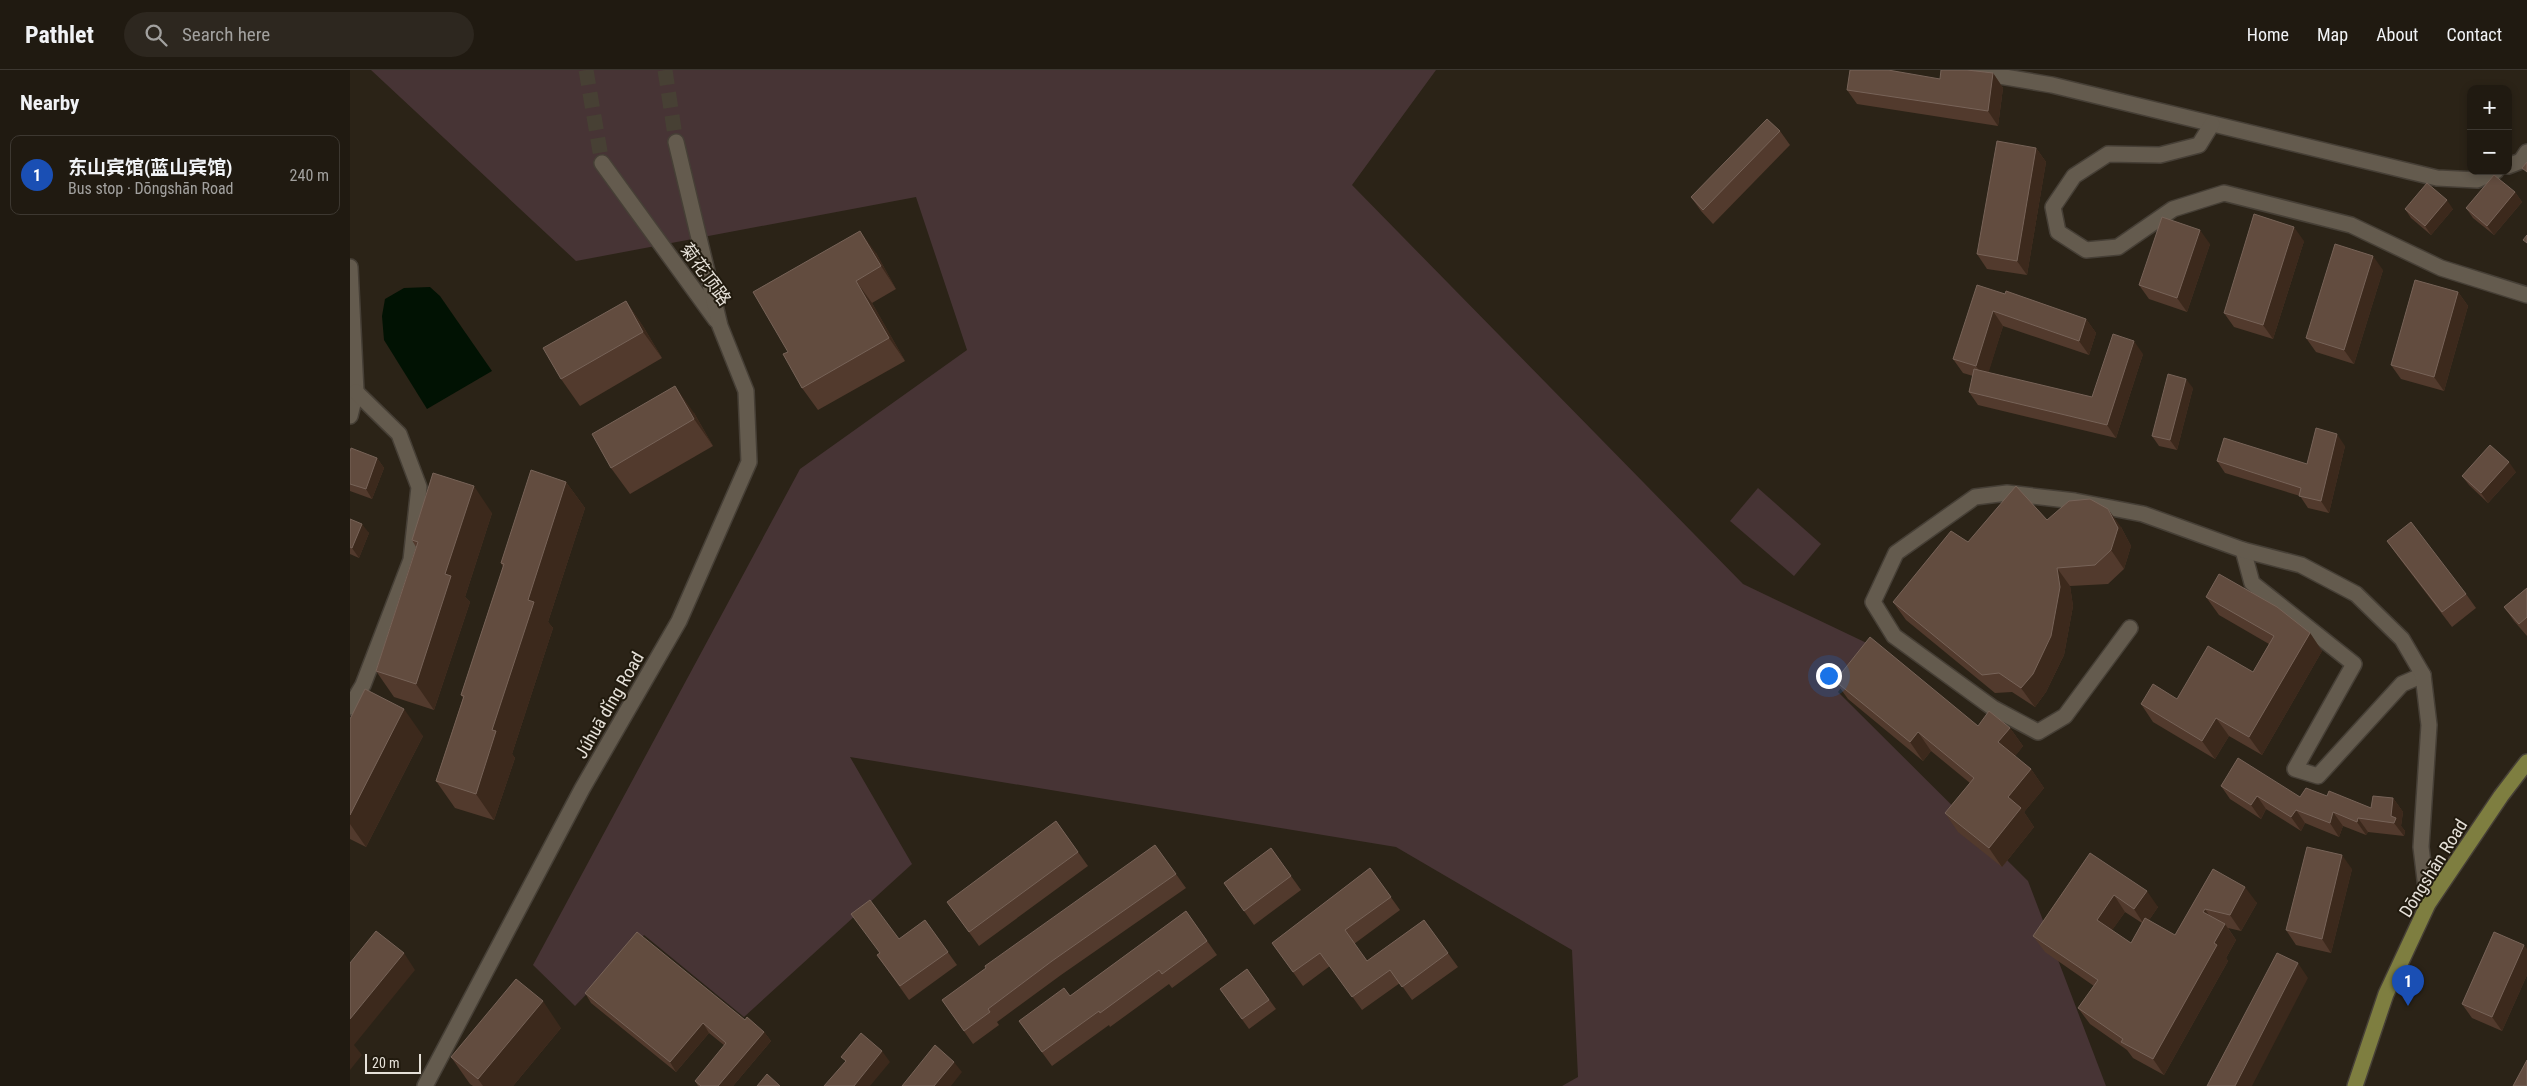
<!DOCTYPE html>
<html lang="en">
<head>
<meta charset="utf-8">
<style>
  body { margin:0; font-family:"Roboto Condensed","Noto Sans SC",sans-serif; background:#2d271f; color:#f1f3f6 }
  .controls { position:absolute; right:15px; top:15px; display:grid; overflow:hidden; border-radius:10px; box-shadow:0 2px 8px #0003 }
  .controls button { width:45px; height:45px; display:grid; place-items:center; padding:0; border:0; border-bottom:1px solid #3d3831; background:#201a11; color:#f1f3f6; font:25px sans-serif }
  .scale { position:absolute; left:15px; bottom:12px; width:56px; box-sizing:border-box; padding-left:5px; border:2px solid #e6e1d9; border-top:0; font-size:14px; line-height:18px; white-space:nowrap; color:#e6e1d9; -webkit-text-stroke:4px #211a0e; paint-order:stroke }
  .you { position:absolute; left:1478px; top:605px; width:18px; height:18px; margin:-12px; border:4px solid #fff; border-radius:50%; background:#1a73e8; box-shadow:0 0 0 8px #1a73e833 }
  .badge { display:grid; place-items:center; width:32px; height:32px; border-radius:50%; background:#8c9099; color:#fff; font-size:16px; font-weight:700 }
  .pin { position:absolute; translate:-50% -41px; filter:drop-shadow(0 1px 2px #0008) }
  .pin::after { content:''; position:absolute; top:26px; width:18px; height:15px; background:inherit; clip-path:polygon(0 0,100% 0,50% 100%) }
  .list { margin:0; padding:0; list-style:none }
  h2 { display:flex; justify-content:space-between; align-items:center; height:65px; margin:0; padding:0 20px; font-size:21px }
  h2 small { font-size:16px; font-weight:400; color:#a2a19f }
  .list li { display:grid; grid-template-columns:32px 1fr auto; gap:15px; align-items:center; box-sizing:border-box; height:80px; margin:0 10px 10px; padding:0 10px; border:1px solid #3d3831; border-radius:10px }
  .list b { display:block; font-size:19px; white-space:nowrap }
  .list p { margin:0; font-size:16px; white-space:nowrap; color:#a2a19f }
  .list em { font-size:16px; font-style:normal; color:#a2a19f }
  .icon { flex:none; width:28px; height:28px; fill:none; stroke:currentColor; stroke-width:2; stroke-linecap:round; stroke-linejoin:round }
  .map { position:relative; flex:none; width:2177px; height:1016px; overflow:hidden }
  header { display:flex; align-items:center; gap:30px; box-sizing:border-box; height:70px; padding:0 25px; background:#201a11; border-bottom:1px solid #3d3831 }
  header strong { font-size:24px }
  nav { display:flex; gap:28px; margin-inline-start:auto; font-size:18px }
  .search { width:350px; height:45px; background:#2d271f; display:flex; align-items:center; gap:12px; box-sizing:border-box; padding:0 18px; border-radius:28px; color:#a2a19f; font-size:19px }
  main { display:flex }
  aside { flex:1; background:#201a11 }
  .map>svg:first-child { display:block }
</style>
</head>
<body>
<header>
<strong>Pathlet</strong>
<div class="search"><svg class="icon" aria-label="search" viewBox="0 0 24 24"><circle cx="10" cy="10" r="6"/><path d="M15 15l6 6"/></svg>Search here</div>
<nav><a>Home</a><a>Map</a><a>About</a><a>Contact</a></nav>
</header>
<main>
<aside>
<h2>Nearby<small></small></h2>
<ul class="list">
<li><span class="badge" style="background:#1a4fb4">1</span><div><b>东山宾馆(蓝山宾馆)</b><p>Bus stop · Dōngshān Road</p></div><em>240 m</em></li>
</ul>
</aside>
<div class="map">
<svg width="2177" height="1016" viewBox="0 0 2177 1016">
  <rect width="100%" height="100%" fill="#2b2317"/>
  <g fill="#473435">
    <path d="M21 0H1086L1002 115 1393 514 1523 576 1488 622 1678 811 1756 1016H1212L1228 1007 1222 880 1046 777 500 687 562 794 394 947 294 865 225 936 183 895 450 399 617 280 566 127 226 191Z"/>
    <path d="M1408 418 1471 474 1444 506 1380 451Z"/>
  </g>
  <path fill="#011203" d="M80 217 90 226 142 301 77 339 34 270 32 246 35 229 54 218Z"/>
  <g fill="none" stroke-linecap="round" stroke-linejoin="round">
    <g stroke="#474034" stroke-width="15" stroke-dasharray="15 8" stroke-linecap="butt">
      <path d="M236 0 252 93"/>
      <path d="M315 0 326 72"/>
    </g>
    <g stroke="#463f36" stroke-width="18">
      <g id="minor">
        <path d="M1614 0 1702 15 2087 108 2127 110 2146 101"/>
        <path d="M1862 54 1849 75 1810 85 1758 84 1724 106 1703 137 1708 162 1736 180 1768 177 1823 139 1874 123 2001 155 2091 198 2177 225"/>
        <path d="M252 93 366 250"/>
        <path d="M2158 96 2171 91 2177 82"/>
        <path d="M0 197 6 322 0 346"/>
        <path d="M1893 480 1902 513 2004 594 1945 699 1968 706 2052 614 2073 605"/>
        <path d="M1780 558 1715 646 1688 662 1643 638 1544 566 1523 532 1546 483 1625 427 1657 423 1725 431 1793 444 1893 480 1951 495 2006 524 2052 569 2073 605 2079 655 2071 777 2078 834"/>
        <path d="M0 637 13 615 61 490 69 417 49 364 6 322"/>
        <path d="M75 1016 232 719 329 551 399 392 396 321 370 256 326 72"/>
      </g>
    </g>
    <g stroke="#463f36" stroke-width="18">
      <path id="major" d="M2005 1016 2036 924 2078 834 2151 726 2177 692"/>
    </g>
    <use href="#minor" stroke="#645b4e" stroke-width="15"/>
    <use href="#major" stroke="#7e7e40" stroke-width="15"/>
  </g>
  <g fill="#523a2d" fill-rule="evenodd">
    <path d="M1643 3 1653 18 1648 56 1507 34 1497 20Z"/>
    <path d="M1430 61 1440 75 1363 154 1351 141 1341 127Z"/>
    <path d="M1686 78 1696 92 1677 205 1637 199 1627 184Z"/>
    <path d="M2165 122 2172 132 2144 165 2123 148 2116 138Z"/>
    <path d="M2055 139H2103L2081 165 2061 148Z"/>
    <path d="M1954 171 1923 269 1884 257 1874 243Z"/>
    <path d="M1860 174 1837 242 1799 229 1789 215Z"/>
    <path d="M526 183 546 219 522 233 555 291 468 340 452 318 438 282Z"/>
    <path d="M2033 200 2004 294 1966 282 1956 268Z"/>
    <path d="M2108 222 2118 236 2094 321 2051 309 2041 295Z"/>
    <path d="M1655 224 1736 249 1746 263 1739 285 1653 256 1638 303 1742 327 1793 284 1766 368 1628 335 1619 322 1623 306 1613 303 1603 289Z"/>
    <path d="M276 231 294 258 312 288 230 336 211 309Z"/>
    <path d="M1843 318 1827 380 1809 376 1802 366Z"/>
    <path d="M344 343 363 376 280 424 261 398Z"/>
    <path d="M1995 376 1979 443 1958 438 1950 426 1875 403 1867 391 1957 394Z"/>
    <path d="M0 382 27 388 34 398 22 429 0 421Z"/>
    <path d="M2166 402 2138 433 2119 415 2112 406Z"/>
    <path d="M216 412 235 438 198 552 203 558 162 684 165 688 144 750 105 738 86 711 113 628 111 625 153 497 151 493Z"/>
    <path d="M142 443 115 527 120 532 84 640 44 627 26 601 66 477 62 470Z"/>
    <path d="M0 449 19 463 9 488 0 484Z"/>
    <path d="M1697 450 1771 457 1781 476 1774 499 1758 514 1720 516 1723 536 1714 585 1696 622 1685 637 1662 622 1645 623 1556 550 1543 532 1618 472Z"/>
    <path d="M2037 471 2116 524 2126 538 2102 557 2047 485Z"/>
    <path d="M2177 518V566L2164 551 2154 537Z"/>
    <path d="M1856 527 1960 563 1972 581 1912 685 1879 666 1865 689 1803 652 1791 634 1827 629 1903 602 1919 574 1869 545Z"/>
    <path d="M1485 611 1628 656 1660 658 1673 676 1665 686 1681 699 1694 718 1674 742 1684 757 1652 797 1608 762 1595 743 1620 713 1581 681 1573 691 1498 629Z"/>
    <path d="M0 649 73 666 16 777 0 769Z"/>
    <path d="M1871 716 1950 727 1977 726 2021 738 2043 728 2053 742 2051 756 2055 761 2054 766 2018 762 2016 765 1993 756 1989 767 1955 753 1951 761 1916 739 1911 749 1880 729Z"/>
    <path d="M706 751 738 796 629 876 597 832Z"/>
    <path d="M805 775 836 818 711 905 647 952 649 955 623 974 592 930Z"/>
    <path d="M921 778 951 820 904 855 874 813Z"/>
    <path d="M1740 783 1808 837 1799 850 1825 865 1863 799 1907 833 1891 861 1878 858 1886 870 1876 888 1878 891 1814 1005 1783 988 1777 980 1740 954 1728 938 1744 916 1695 882 1683 866ZM1775 842 1792 853 1781 873 1762 860Z"/>
    <path d="M1020 798 1050 840 1004 874 1017 891 1074 850 1108 897 1062 930 1050 913 1012 940 980 896 953 916 922 873Z"/>
    <path d="M2002 799 1981 883 1946 875 1936 860Z"/>
    <path d="M836 841 867 885 822 918 819 914 760 957 759 955 702 996 669 951 720 926Z"/>
    <path d="M575 850 607 895 559 930 527 885Z"/>
    <path d="M2177 879V905L2152 961 2122 948 2112 934Z"/>
    <path d="M897 899 926 939 899 959 870 919Z"/>
    <path d="M235 923 395 950 414 962 421 971 383 1016H348L345 1011 375 976 359 963 326 1002 241 933Z"/>
    <path d="M211 958 163 1016H123L120 1014 101 987Z"/>
  </g>
  <g fill="#3c291c">
    <path d="M1643 3 1653 18 1648 56 1638 41Z"/>
    <path d="M1686 78 1696 92 1677 205 1667 191Z"/>
    <path d="M2165 122 2172 132 2144 165 2137 156Z"/>
    <path d="M2097 130 2103 139 2081 165 2075 156Z"/>
    <path d="M1944 157 1954 171 1923 269 1913 255Z"/>
    <path d="M1850 160 1860 174 1837 242 1827 228Z"/>
    <path d="M510 161 526 183 546 219 531 196Z"/>
    <path d="M2023 186 2033 200 2004 294 1994 280Z"/>
    <path d="M506 211 522 233 555 291 539 268Z"/>
    <path d="M2108 222 2118 236 2094 321 2084 307Z"/>
    <path d="M276 231 294 258 312 288 293 262Z"/>
    <path d="M1643 241 1653 256 1636 311 1626 296Z"/>
    <path d="M1736 249 1746 263 1739 285 1729 271Z"/>
    <path d="M1784 271 1793 284 1766 368 1757 355Z"/>
    <path d="M1836 309 1843 318 1827 380 1820 370Z"/>
    <path d="M325 316 344 343 363 376 344 349Z"/>
    <path d="M1987 364 1995 376 1979 443 1971 431Z"/>
    <path d="M27 388 34 398 22 429 16 419Z"/>
    <path d="M2159 392 2166 402 2138 433 2131 423Z"/>
    <path d="M216 412 235 438 198 552 203 558 162 684 165 688 144 750 126 724 142 660 178 530Z"/>
    <path d="M124 416 142 443 115 527 120 532 84 640 66 614 95 504Z"/>
    <path d="M1758 439 1771 457 1781 476 1774 499 1761 480Z"/>
    <path d="M12 454 19 463 9 488 2 478Z"/>
    <path d="M1707 498 1720 516 1723 536 1714 585 1696 622 1685 637 1671 618Z"/>
    <path d="M1960 563 1972 581 1912 685 1899 667Z"/>
    <path d="M54 639 73 666 16 777 0 754V745Z"/>
    <path d="M1866 648 1879 666 1865 689 1852 671Z"/>
    <path d="M1660 658 1673 676 1661 691 1648 672Z"/>
    <path d="M1568 662 1581 681 1573 691 1560 672Z"/>
    <path d="M1681 699 1694 718 1674 742 1684 757 1652 797 1639 778 1658 727Z"/>
    <path d="M1907 726 1916 739 1911 749 1901 735Z"/>
    <path d="M2043 728 2053 742 2051 756 2055 761 2054 766 2044 753 2041 746Z"/>
    <path d="M1946 740 1955 753 1951 761 1941 747Z"/>
    <path d="M1983 742 1993 756 1989 767 1980 753Z"/>
    <path d="M2008 748 2018 762 2016 765 2007 752Z"/>
    <path d="M1992 785 2002 799 1981 883 1972 869Z"/>
    <path d="M1895 817 1907 833 1891 861 1880 845Z"/>
    <path d="M1797 821 1808 837 1795 856 1784 839Z"/>
    <path d="M1764 825 1775 842 1758 866 1747 850Z"/>
    <path d="M1855 839 1866 855 1853 842Z"/>
    <path d="M1875 854 1886 870 1876 888 1878 891 1814 1005 1803 989 1864 873Z"/>
    <path d="M2174 875 2177 879V905L2152 961 2142 947Z"/>
    <path d="M54 883 65 900 4 975 12 985 0 1000V949Z"/>
    <path d="M1948 893 1958 908 1902 1016H1885Z"/>
    <path d="M193 931 211 958 163 1016H133L128 1009Z"/>
    <path d="M353 953 359 963 326 1002 320 992Z"/>
    <path d="M414 962 421 971 383 1016H368Z"/>
    <path d="M532 981 540 992 520 1016H504Z"/>
    <path d="M604 992 612 1002 601 1016H584Z"/>
  </g>
  <g fill="#624c3f" stroke="#776358">
    <path d="M1500 0H1538L1590 9 1591 0H1617L1643 3 1638 41 1497 20Z"/>
    <path d="M1417 49 1430 61 1353 140 1341 127Z"/>
    <path d="M1647 71 1686 78 1667 191 1627 184Z"/>
    <path d="M2177 92V102L2172 98Z"/>
    <path d="M2144 105 2165 122 2137 156 2116 138Z"/>
    <path d="M2077 113 2097 130 2075 156 2055 139Z"/>
    <path d="M1904 144 1944 157 1913 255 1874 243Z"/>
    <path d="M1812 147 1850 160 1827 228 1789 215Z"/>
    <path d="M510 161 531 196 506 211 539 268 452 318 433 284 438 282 403 222Z"/>
    <path d="M2177 165V173L2173 170Z"/>
    <path d="M1985 174 2023 186 1994 280 1956 268Z"/>
    <path d="M2065 210 2108 222 2084 307 2041 295Z"/>
    <path d="M1627 215 1655 224 1656 221 1736 249 1729 271 1643 241 1626 296 1603 289Z"/>
    <path d="M276 231 293 262 211 309 193 278Z"/>
    <path d="M1763 264 1784 271 1757 355 1619 322 1624 299 1742 327Z"/>
    <path d="M1818 304 1836 309 1820 370 1802 366Z"/>
    <path d="M325 316 344 349 261 398 242 364Z"/>
    <path d="M1966 358 1987 364 1971 431 1949 426 1951 418 1867 391 1874 368 1957 394Z"/>
    <path d="M2140 375 2159 392 2131 423 2112 406Z"/>
    <path d="M1 378 27 388 16 419 0 414V382Z"/>
    <path d="M181 400 216 412 178 530 184 532 142 660 146 661 126 724 86 711 114 626 111 625 154 494 151 493Z"/>
    <path d="M83 403 124 416 95 504 101 506 66 614 26 601 68 472 62 470Z"/>
    <path d="M1666 416 1697 450 1719 431 1740 429 1758 439 1768 458 1761 480 1745 495 1707 498 1710 517 1701 566 1683 604 1671 618 1649 603 1632 605 1543 532 1601 461 1618 472Z"/>
    <path d="M0 449 12 454 2 478 0 477Z"/>
    <path d="M2061 452 2116 524 2092 542 2037 471Z"/>
    <path d="M1869 504 1927 537 1960 563 1899 667 1866 648 1852 671 1791 634 1803 614 1827 629 1858 576 1903 602 1924 566 1856 527Z"/>
    <path d="M2177 518V547L2169 554 2154 537Z"/>
    <path d="M1520 567 1628 656 1639 641 1660 658 1648 672 1681 699 1658 727 1671 738 1639 778 1595 743 1624 708 1568 662 1560 672 1485 611Z"/>
    <path d="M15 619 54 639 0 745V649Z"/>
    <path d="M1888 688 1950 727 1956 718 1977 726 1979 721 2021 738 2023 726 2043 728 2041 746 2046 748 2044 753 2008 748 2007 752 1983 742 1980 753 1946 740 1941 747 1907 726 1901 735 1871 716Z"/>
    <path d="M706 751 728 782 619 862 597 832Z"/>
    <path d="M805 775 826 804 702 891 638 939 640 942 614 961 592 930 636 898 635 896Z"/>
    <path d="M1957 777 1992 785 1972 869 1936 860Z"/>
    <path d="M921 778 941 806 894 841 874 813Z"/>
    <path d="M1740 783 1797 821 1784 839 1764 825 1747 850 1781 873 1795 848 1825 865 1863 799 1895 817 1880 845 1855 839 1853 842 1875 854 1864 873 1867 875 1803 989 1771 972 1773 969 1728 938 1748 910 1683 866Z"/>
    <path d="M1020 798 1041 827 995 860 1017 891 1074 850 1098 883 1052 917 1040 900 1002 927 970 883 943 902 922 873Z"/>
    <path d="M520 830 549 869 575 850 598 882 550 916 527 885 530 883 501 844Z"/>
    <path d="M836 841 857 871 812 904 809 900 750 943 749 941 692 982 669 951 714 918 720 926Z"/>
    <path d="M26 861 54 883 0 949V893Z"/>
    <path d="M287 862 395 950 397 947 414 962 368 1016H351L345 1011 376 973 353 953 320 992 235 923Z"/>
    <path d="M2144 862 2174 875 2142 947 2112 934Z"/>
    <path d="M1927 883 1948 893 1885 1016H1857Z"/>
    <path d="M897 899 919 930 892 949 870 919Z"/>
    <path d="M166 909 193 931 128 1009 101 987Z"/>
    <path d="M511 963 532 981 504 1016H474L496 991 491 987Z"/>
    <path d="M585 975 604 992 584 1016H552Z"/>
    <path d="M2177 990V1016H2163Z"/>
    <path d="M417 1004 430 1016H407Z"/>
  </g>
  <g text-anchor="middle" dominant-baseline="central" stroke-width="4" stroke-linejoin="round" paint-order="stroke">
    <g font-size="18" fill="#e6e1d9" stroke="#211a0e">
      <text transform="translate(356 204) rotate(54)">菊花顶路</text>
      <text transform="translate(259 635) rotate(-60)">Júhuā dǐng Road</text>
      <text transform="translate(2083 798) rotate(-58)">Dōngshān Road</text>
    </g>
  </g>
</svg>
<div class="controls">
<button>+</button>
<button>−</button>
</div>
<div class="scale">20 m</div>
<div class="you"></div>
<div class="pin badge" style="left:2058px;top:936px;background:#1a4fb4">1</div>
</div>
</main>
</body>
</html>
